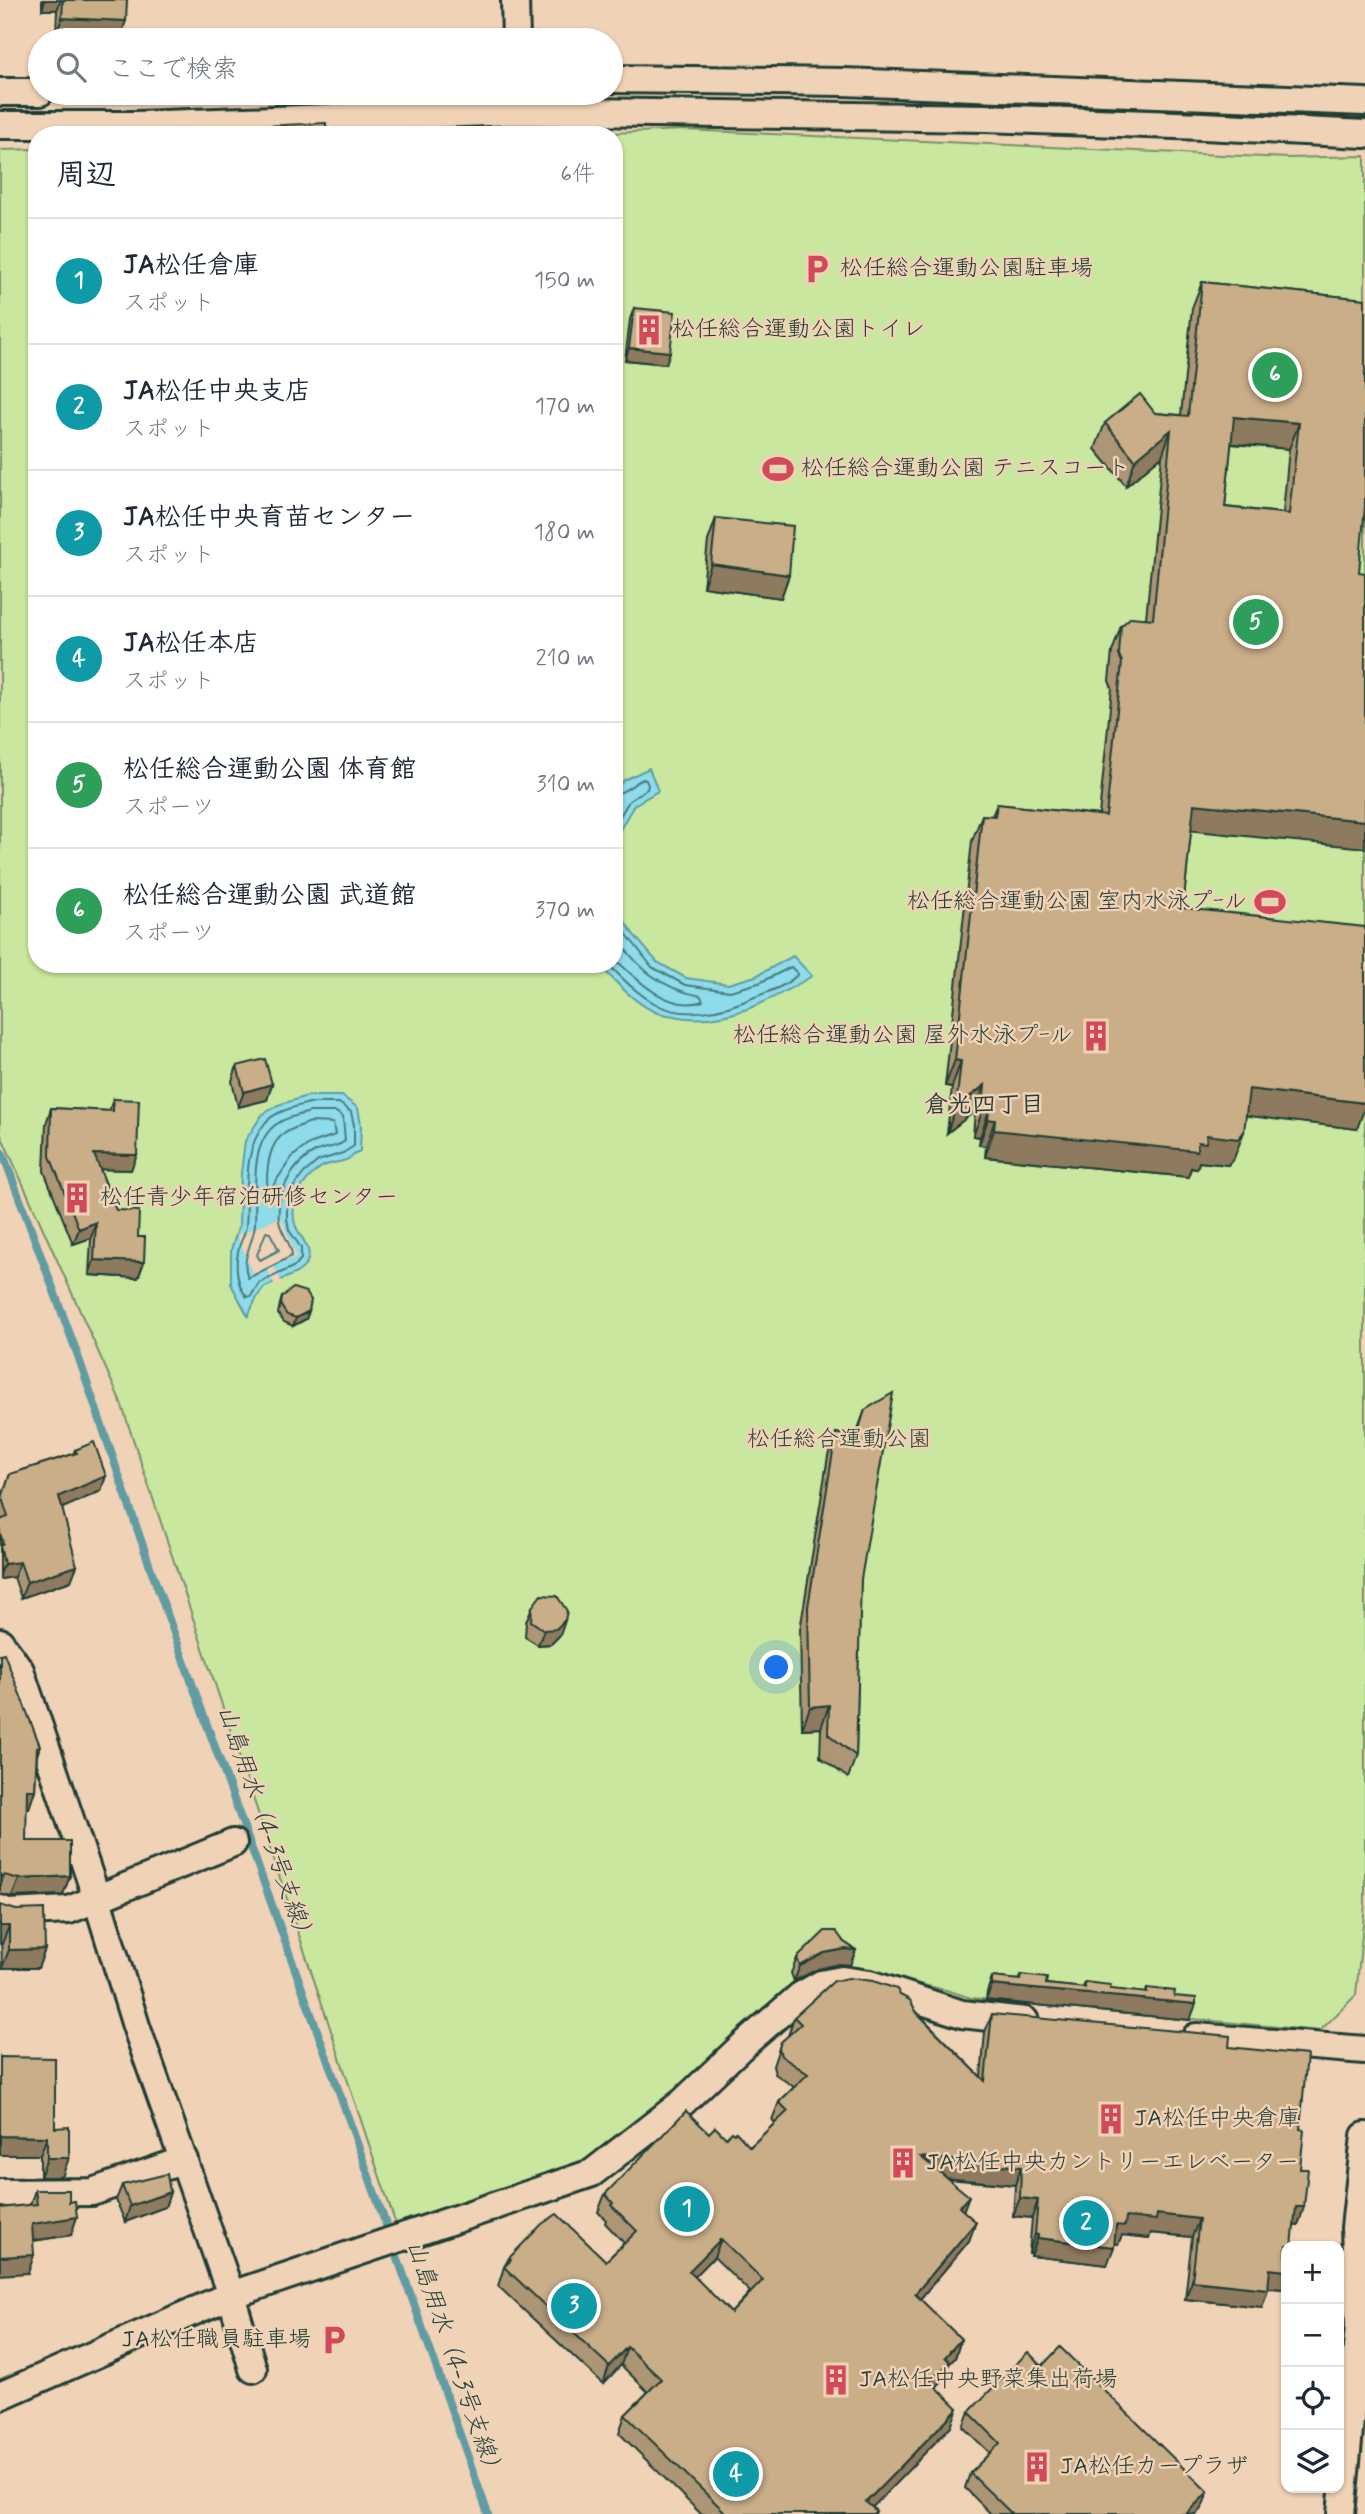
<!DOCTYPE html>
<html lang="ja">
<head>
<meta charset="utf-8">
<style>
  body { margin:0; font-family:Mynerve,"Klee One",sans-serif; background:#f2f2f3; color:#1f2937 }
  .controls { position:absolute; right:21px; bottom:21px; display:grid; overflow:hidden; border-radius:14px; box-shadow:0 2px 5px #0004 }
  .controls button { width:63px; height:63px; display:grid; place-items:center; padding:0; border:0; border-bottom:2px solid #e0e1e3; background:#fff; color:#1f2937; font:35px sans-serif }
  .you { position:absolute; left:777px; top:1668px; width:24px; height:24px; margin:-18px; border:5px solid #fff; border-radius:50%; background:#1a73e8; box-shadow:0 0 0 10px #1a73e833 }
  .badge { display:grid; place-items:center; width:46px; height:46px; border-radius:50%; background:#d1495b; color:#fff; font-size:23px; font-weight:700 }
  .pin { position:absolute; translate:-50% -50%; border:4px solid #fff; box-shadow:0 2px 7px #0006 }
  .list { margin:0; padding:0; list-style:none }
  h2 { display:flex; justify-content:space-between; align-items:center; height:91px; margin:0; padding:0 28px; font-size:30px }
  h2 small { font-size:23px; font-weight:400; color:#747a83 }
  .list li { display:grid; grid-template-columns:46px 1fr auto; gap:21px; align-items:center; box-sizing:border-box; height:126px; padding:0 28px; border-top:2px solid #e0e1e3 }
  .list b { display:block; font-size:26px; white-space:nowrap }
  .list p { margin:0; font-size:23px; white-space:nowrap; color:#747a83 }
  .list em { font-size:23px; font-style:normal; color:#747a83 }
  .icon { flex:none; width:38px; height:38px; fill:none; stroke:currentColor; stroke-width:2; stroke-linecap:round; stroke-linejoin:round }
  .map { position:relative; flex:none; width:1365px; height:2514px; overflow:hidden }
  .search { position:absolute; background:#fff; box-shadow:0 2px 5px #0004; left:28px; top:28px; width:595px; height:77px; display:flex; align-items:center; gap:18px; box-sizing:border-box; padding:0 24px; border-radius:38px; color:#747a83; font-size:26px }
  .panel { position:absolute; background:#fff; box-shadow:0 2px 5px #0004; left:28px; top:126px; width:595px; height:847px; border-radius:28px }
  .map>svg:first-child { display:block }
</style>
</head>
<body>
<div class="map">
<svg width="1365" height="2514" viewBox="0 0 1365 2514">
  <rect width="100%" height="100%" fill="#f0d2b6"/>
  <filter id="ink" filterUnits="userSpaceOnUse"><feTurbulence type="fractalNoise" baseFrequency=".0143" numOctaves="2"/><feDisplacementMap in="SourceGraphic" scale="14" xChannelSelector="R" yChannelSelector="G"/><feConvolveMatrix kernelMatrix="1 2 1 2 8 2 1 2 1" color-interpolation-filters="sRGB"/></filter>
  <g filter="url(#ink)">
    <path fill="#c9e79f" stroke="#74926a" stroke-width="2" d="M684 130 1288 158 1365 156V1904L1356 1995 1320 2031 971 1998 946 1990 838 1966 787 1988 613 2147 582 2166 396 2225 120 1400 0 1133V150L37 149V964H614V135H559Z"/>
    <g fill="#8ddbeb" stroke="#619ca2" stroke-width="2">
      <path d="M649 768 658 791 634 805 618 833 616 869 617 910 634 935 657 962 686 978 728 984 756 976 793 956 812 976C770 1001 723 1027 674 1016 667 1015 659 1014 653 1011 633 1001 618 984 603 969L599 964H614V790L624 780Z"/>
      <path d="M307 1096H342L358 1108 361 1124 360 1151C355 1154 351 1158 346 1160 337 1163 327 1163 320 1168 302 1181 289 1203 295 1224 299 1238 315 1248 306 1264 297 1278 277 1278 264 1288 257 1294 252 1308 248 1316L231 1284V1250L239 1225 241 1173 245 1141 262 1115 278 1105Z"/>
    </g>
    <path fill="#f0d2b6" d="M281 1217 297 1257 274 1266 282 1283 275 1286 268 1270 254 1276 237 1235Z"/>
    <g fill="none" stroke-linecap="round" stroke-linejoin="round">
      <g stroke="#4b7c7d" stroke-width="2">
        <path d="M614 794C623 794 634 783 643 779L646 780 648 785 647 789 629 801 614 826"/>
        <path d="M614 934C638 968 659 988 701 996L703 1001C669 1013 636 979 614 958"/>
        <path d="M608 964C623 979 636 993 654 1003 684 1021 726 1010 755 997 770 991 787 986 798 974L791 967 759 983 730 991 685 985 652 967 614 918"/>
        <path d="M309 1103H339L351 1112 354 1125V1146L343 1153 318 1161 304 1173 294 1186 287 1203V1218L289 1230 301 1248V1259L295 1266 259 1283 251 1296 247 1297C237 1286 235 1267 238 1252 239 1243 245 1236 246 1226 249 1191 241 1153 265 1123 275 1111 295 1107 309 1103Z"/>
        <path d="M310 1112H336L343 1117 345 1141C337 1148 325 1147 315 1152 291 1165 276 1194 279 1221 281 1234 292 1243 292 1256L248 1278C240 1260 253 1243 255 1225 257 1195 248 1148 274 1126 284 1118 298 1115 310 1112Z"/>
        <path d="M311 1122 333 1123 335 1135 309 1144 292 1157 272 1187 268 1188C266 1181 267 1174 268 1166 272 1136 284 1131 311 1122Z"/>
        <path d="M266 1232 270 1233 279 1250 260 1260 257 1255Z"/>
      </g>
      <path stroke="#619ca2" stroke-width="8" d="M0 1151 3 1154 77 1353 153 1575 331 2069 488 2514"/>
      <g stroke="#1f3d34" stroke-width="32">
        <g id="minor">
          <path d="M515 0 516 40"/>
          <path d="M611 79 843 82 1365 102"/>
          <path d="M0 92H40"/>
          <path d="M0 125H136L516 111 984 118 1203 126 1365 134"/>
          <path d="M0 1642 20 1670 95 1893 136 2026 231 2295 253 2369"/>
          <path d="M0 1909 9 1913 69 1910 233 1843"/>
          <path d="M1196 2037 1365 2050"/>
          <path d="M0 2193 92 2192 184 2160"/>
          <path d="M0 2396 231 2295 592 2173 683 2102 740 2048 800 1996 821 1984 842 1980 870 1984 962 2014 1025 2021"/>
          <path d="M1341 2514 1359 2326 1355 2228 1365 2136"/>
        </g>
      </g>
      <use href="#minor" stroke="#f0d2b6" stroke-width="26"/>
    </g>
    <g fill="#ad9675" stroke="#1f3d34" stroke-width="2" fill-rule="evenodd">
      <path d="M42 0H127L120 38 56 35 57 10H42Z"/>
      <path d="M1202 282 1365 299 1191 830 1183 908 1357 1129 1246 1115 1234 1158 1228 1165 1199 1162 1197 1169 1191 1168 1188 1177 985 1157 986 1146 979 1145 980 1137 973 1136 975 1111 947 1133 952 1087 945 1086 972 841 982 815 992 816 997 804 1099 815 1112 688 1109 681 1112 652 1121 626 1146 618 1162 456 1126 486 1095 449 1105 423 1155 413 1181 415 1192 308ZM1231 444 1289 449 1283 513 1225 507Z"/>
      <path d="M634 308 666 364 625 360 630 319Z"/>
      <path d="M716 518 789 575 781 598 703 587 708 541Z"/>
      <path d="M237 1066 272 1084 267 1100 238 1107 232 1081Z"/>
      <path d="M113 1099 131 1170 100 1169 116 1210 138 1237 144 1262 138 1278 89 1275 91 1238 73 1244 44 1171 46 1124 51 1108 109 1111Z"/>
      <path d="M282 1297 309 1311 306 1319 293 1326 284 1322 278 1314 280 1304Z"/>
      <path d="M865 1410 856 1756 848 1778 820 1757 821 1728 802 1729 800 1630 828 1456 836 1433 855 1437Z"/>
      <path d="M75 1450 101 1491 62 1508 71 1581 21 1598 14 1577 0 1579V1502L10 1474 73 1454Z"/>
      <path d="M532 1607 565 1620 560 1635 551 1644 538 1645 525 1637 526 1622Z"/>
      <path d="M0 1654 40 1746 37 1756 35 1790 29 1808H26V1841L63 1895 12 1897 0 1894Z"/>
      <path d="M0 1905 45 1949 38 1968H2Z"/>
      <path d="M844 1942 856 1950 850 1965 839 1964 818 1969 794 1981 791 1973 797 1958Z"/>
      <path d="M1021 1975 1046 1984 1083 1988 1085 1982 1110 1989 1146 1993 1147 1988 1174 1996 1190 2020 986 2000 987 1992 992 1977 1019 1980Z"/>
      <path d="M900 1995 981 2077 985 2032 992 2014 1229 2047 1300 2129V2169L1298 2226 1294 2225 1283 2289 1268 2288 1262 2307 1185 2299 1192 2237 1151 2233 1149 2238 1122 2235 1118 2244 1114 2243 1107 2265 1031 2256 1032 2253H1029L1032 2218 1013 2216 1015 2185 947 2179 963 2211 969 2241 920 2299 961 2339 955 2358 949 2364 943 2380 936 2387 951 2426 872 2507 876 2511 875 2514H701L619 2433 625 2415 648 2392 621 2365 603 2384 498 2286 504 2267 509 2258 606 2261 624 2243 605 2223 606 2220 598 2212 605 2194 709 2133 726 2138 750 2147 775 2123 772 2120 779 2102 794 2087 775 2074 773 2066 781 2042 788 2036 794 2017ZM714 2257 750 2292 731 2313 694 2277Z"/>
      <path d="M0 2057 55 2128 62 2177H40V2155H0Z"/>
      <path d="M122 2185 170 2192 165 2207 125 2222 116 2200Z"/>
      <path d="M35 2190 71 2235 33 2241 28 2273 30 2205Z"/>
      <path d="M1042 2366 1202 2508 1196 2514H991L965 2488 970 2473 990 2453 963 2427 969 2412Z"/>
    </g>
    <g fill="#8d7a5f" stroke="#1f3d34" stroke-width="2">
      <path d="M45 0H61L57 10H42Z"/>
      <path d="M62 18 126 21 120 38 56 35Z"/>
      <path d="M629 348 670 352 666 364 625 360Z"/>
      <path d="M1234 417 1299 423 1289 449 1225 443Z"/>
      <path d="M1171 430 1162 456 1126 486 1135 460Z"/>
      <path d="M711 564 789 575 781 598 703 587Z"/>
      <path d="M1194 804 1365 821V848L1185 830Z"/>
      <path d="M955 1060 961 1061 952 1087 945 1086Z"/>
      <path d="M272 1084 267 1100 238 1107 244 1092Z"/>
      <path d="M985 1085 975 1111 947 1133 956 1107Z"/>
      <path d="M1249 1089 1365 1103V1107L1357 1129 1240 1115Z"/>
      <path d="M983 1110 989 1111 980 1137 973 1136Z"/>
      <path d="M988 1119 995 1120 986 1146 979 1145Z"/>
      <path d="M994 1130 1198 1142 1207 1135 1244 1132 1234 1158 1228 1165 1199 1162 1197 1169 1191 1168 1188 1177 985 1157Z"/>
      <path d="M94 1154 137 1155 131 1170 88 1169Z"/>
      <path d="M96 1222 91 1238 73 1244 79 1229Z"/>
      <path d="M94 1260 144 1262 138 1278 89 1275Z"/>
      <path d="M309 1311 306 1319 293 1326 296 1318Z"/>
      <path d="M106 1476 101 1491 54 1512 59 1496Z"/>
      <path d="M20 1562 14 1577 0 1579V1575L4 1564Z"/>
      <path d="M77 1566 71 1581 21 1598 27 1582Z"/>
      <path d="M565 1620 560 1635 551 1644 538 1645 544 1630Z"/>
      <path d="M829 1705 821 1728 802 1729 810 1707Z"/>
      <path d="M27 1790H35L29 1808H20Z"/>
      <path d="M4 1875 0 1887V1877Z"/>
      <path d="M70 1876 63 1895 12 1897 19 1879Z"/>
      <path d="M0 1926H9L2 1944H0Z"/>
      <path d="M45 1949 38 1968H2L9 1950Z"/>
      <path d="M845 1949 856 1950 850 1965 839 1964 818 1969 794 1981 800 1966 824 1953Z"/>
      <path d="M992 1985 1196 2004 1190 2020 986 2000Z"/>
      <path d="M0 2136 47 2137 40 2155H0Z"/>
      <path d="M921 2157 1021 2167 1015 2185 914 2175Z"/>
      <path d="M47 2158H69L62 2177H40Z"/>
      <path d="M170 2192 165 2207 125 2222 130 2206Z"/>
      <path d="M969 2196 962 2214 959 2207Z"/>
      <path d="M1020 2198 1038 2200 1032 2218 1013 2216Z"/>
      <path d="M1296 2207H1304L1298 2226 1290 2225Z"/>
      <path d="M1157 2214 1199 2219 1192 2237 1151 2233 1149 2238 1122 2235 1118 2244 1110 2243 1116 2225 1126 2217Z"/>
      <path d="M77 2217 71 2235 25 2242 32 2224Z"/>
      <path d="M976 2222 969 2241 909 2312 915 2294Z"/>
      <path d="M1035 2234 1038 2235 1032 2253H1029Z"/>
      <path d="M1038 2238 1114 2247 1107 2265 1031 2256Z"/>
      <path d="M721 2239 714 2257 682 2290 689 2271Z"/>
      <path d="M34 2255 28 2273 0 2275V2257Z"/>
      <path d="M1270 2269 1286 2271V2280L1283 2289 1264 2287Z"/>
      <path d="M1192 2281 1268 2289 1262 2307 1185 2299Z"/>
      <path d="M961 2339 955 2358 949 2364 943 2380 924 2400 930 2381 945 2357Z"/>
      <path d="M627 2347 621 2365 603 2384 609 2366Z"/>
      <path d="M958 2408 951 2426 866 2514V2502Z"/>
      <path d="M1208 2492 1202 2508 1196 2514H1186Z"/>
    </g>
    <g fill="#c9ae88" stroke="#1f3d34" stroke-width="2" fill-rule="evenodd">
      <path d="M63 0H127L126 21 62 18Z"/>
      <path d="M326 123V135H177V130Z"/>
      <path d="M1202 282 1365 299V506L1359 572 1365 573V821L1194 804 1183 908 1365 927V1103L1249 1089 1244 1132 1238 1139 1207 1135 1206 1143 1198 1142 1197 1151 994 1130 995 1120 988 1119 989 1111 983 1110 985 1085 956 1107 961 1061 955 1060 982 815 995 816 997 804 1106 816 1122 662 1119 655 1121 626 1131 617 1153 619 1171 430 1135 460 1105 423 1140 394 1155 413 1188 416ZM1234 417 1299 423 1289 514 1225 507Z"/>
      <path d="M634 308 675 312 670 352 629 348Z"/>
      <path d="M716 518 793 526 789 575 711 564Z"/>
      <path d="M265 1059 272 1084 244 1092 237 1066Z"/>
      <path d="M113 1099 139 1100 137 1155 94 1154 116 1210 139 1211 138 1237H145L144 1262 94 1260 96 1222 79 1229 50 1156 51 1108 113 1111Z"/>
      <path d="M293 1288 306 1292 311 1300 309 1311 296 1318 287 1315 281 1306 282 1297Z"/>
      <path d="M893 1393 861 1579 856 1756 828 1734 829 1705 810 1707 808 1607 836 1433 856 1438 865 1410Z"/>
      <path d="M94 1442 106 1476 59 1496 77 1566 27 1582 20 1562 4 1564 0 1545 3 1543 0 1533V1520L8 1517 2 1498 10 1474 77 1453 75 1450Z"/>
      <path d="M541 1595 557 1596 567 1611 565 1620 556 1629 544 1630 531 1621 532 1607Z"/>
      <path d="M4 1653 40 1746 37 1747 35 1790H27L26 1841H70V1876L19 1879 4 1875 0 1877V1654Z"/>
      <path d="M0 1905 16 1910 44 1909 45 1949 9 1950V1926H0Z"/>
      <path d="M825 1931H836L844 1942 856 1950 845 1949 824 1953 800 1966 797 1958Z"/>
      <path d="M1021 1975 1047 1978 1046 1984 1085 1988V1982L1111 1985 1110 1989 1147 1993V1988L1175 1991 1174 1996 1196 1998V2004L992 1985V1977L1020 1980Z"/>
      <path d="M849 1978 873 1981 897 1989 900 1995 910 2000 917 2013 985 2081 992 2014 1230 2036 1229 2047 1307 2055 1300 2129 1304 2130 1300 2169H1308L1304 2207H1296L1292 2246H1286V2271L1270 2269 1268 2289 1192 2281 1199 2219 1157 2214 1156 2220 1126 2217 1125 2226 1116 2225 1114 2247 1038 2238V2235L1035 2234 1038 2200 1020 2198 1021 2167 921 2157 969 2196 959 2207 976 2222 915 2294 961 2339 945 2357 950 2362 930 2381 958 2408 866 2502 876 2511 873 2514H727L625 2415 661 2379 627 2347 609 2366 504 2267 511 2260 509 2258 542 2224 557 2214 606 2261 637 2231 611 2205 613 2203 605 2194 686 2111 709 2133 715 2127 726 2138 732 2132 734 2134 736 2132 750 2147 788 2111 779 2102 808 2074 781 2056 779 2048 781 2042 801 2024 794 2017 834 1981ZM721 2239 763 2280 731 2313 689 2271Z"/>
      <path d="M0 2057 55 2058V2128L69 2127V2158H47V2137L0 2136Z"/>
      <path d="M167 2174 170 2192 130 2206 122 2185Z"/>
      <path d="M35 2190H69V2202L75 2201 77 2217 32 2224 34 2255 0 2257V2208L37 2204Z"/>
      <path d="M1060 2347 1208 2492 1186 2514H1012L970 2473 1000 2443 969 2412 1028 2352 1042 2366Z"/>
    </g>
  </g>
  <defs>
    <g id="parking-bare" transform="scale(2.415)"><path d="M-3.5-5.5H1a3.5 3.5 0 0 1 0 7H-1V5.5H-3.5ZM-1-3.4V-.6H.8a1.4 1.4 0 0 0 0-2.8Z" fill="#d1495b" stroke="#f0d2b6" stroke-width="2.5" paint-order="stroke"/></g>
    <g id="building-bare" transform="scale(2.415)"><path d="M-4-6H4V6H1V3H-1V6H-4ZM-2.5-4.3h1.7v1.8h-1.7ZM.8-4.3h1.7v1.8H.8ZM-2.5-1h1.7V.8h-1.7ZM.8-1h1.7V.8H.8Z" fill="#d1495b" stroke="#f0d2b6" stroke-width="2.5" paint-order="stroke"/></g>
    <g id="stadium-bare" transform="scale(2.415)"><path d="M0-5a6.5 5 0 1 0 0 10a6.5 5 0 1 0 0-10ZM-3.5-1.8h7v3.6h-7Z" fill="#d1495b" stroke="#f0d2b6" stroke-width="2.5" paint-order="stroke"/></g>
  </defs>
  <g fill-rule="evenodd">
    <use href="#parking-bare" x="817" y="269"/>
    <use href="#building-bare" x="649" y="330"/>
    <use href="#stadium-bare" x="778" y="469"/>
    <use href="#stadium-bare" x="1270" y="902"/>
    <use href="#building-bare" x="1096" y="1036"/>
    <use href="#building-bare" x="77" y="1198"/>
    <use href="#building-bare" x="1111" y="2119"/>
    <use href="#building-bare" x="903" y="2163"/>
    <use href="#parking-bare" x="334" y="2340"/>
    <use href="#building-bare" x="836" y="2380"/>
    <use href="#building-bare" x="1037" y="2467"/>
  </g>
  <g text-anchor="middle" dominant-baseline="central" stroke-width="5" stroke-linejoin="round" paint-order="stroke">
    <g font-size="23" fill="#1f3d34" stroke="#f0d2b6" text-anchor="start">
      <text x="840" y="269">松任総合運動公園駐車場</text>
      <text x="672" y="330">松任総合運動公園トイレ</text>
      <text x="801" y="469">松任総合運動公園 テニスコート</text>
      <text x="1247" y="902" text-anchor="end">松任総合運動公園 室内水泳プｰル</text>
      <text x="1073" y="1036" text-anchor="end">松任総合運動公園 屋外水泳プｰル</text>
      <text x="100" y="1198">松任青少年宿泊研修センター</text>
      <text x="1134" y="2119">JA松任中央倉庫</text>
      <text x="926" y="2163">JA松任中央カントリーエレベーター</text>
      <text x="311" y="2340" text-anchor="end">JA松任職員駐車場</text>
      <text x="859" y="2380">JA松任中央野菜集出荷場</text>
      <text x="1060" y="2467">JA松任カープラザ</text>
    </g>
    <g font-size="23" fill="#284639" stroke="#f0d2b6">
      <text x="839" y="1440">松任総合運動公園</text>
    </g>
    <g font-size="24" font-weight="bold" fill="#1f3d34" stroke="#f0d2b6">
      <text x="984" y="1105">倉光四丁目</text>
    </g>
    <g font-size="24" font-style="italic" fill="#24453d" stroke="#f0d2b6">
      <text transform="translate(265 1825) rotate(71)">山島用水（4-3号支線）</text>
      <text transform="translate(454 2360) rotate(71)">山島用水（4-3号支線）</text>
    </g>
  </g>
</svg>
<div class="controls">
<button>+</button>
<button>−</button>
<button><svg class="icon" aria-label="locate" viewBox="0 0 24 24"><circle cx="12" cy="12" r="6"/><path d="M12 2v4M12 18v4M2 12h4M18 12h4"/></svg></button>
<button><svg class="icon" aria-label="layers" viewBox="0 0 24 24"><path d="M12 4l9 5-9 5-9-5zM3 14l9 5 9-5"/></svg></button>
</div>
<div class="you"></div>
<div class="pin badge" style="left:687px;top:2209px;background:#0f9aa8">1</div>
<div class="pin badge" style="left:1086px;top:2223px;background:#0f9aa8">2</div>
<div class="pin badge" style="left:574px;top:2306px;background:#0f9aa8">3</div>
<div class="pin badge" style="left:736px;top:2474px;background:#0f9aa8">4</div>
<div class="pin badge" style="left:1256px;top:622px;background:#2e9e5b">5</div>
<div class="pin badge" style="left:1275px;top:375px;background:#2e9e5b">6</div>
<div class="search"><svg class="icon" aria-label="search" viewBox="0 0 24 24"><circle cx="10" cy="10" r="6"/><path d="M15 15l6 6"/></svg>ここで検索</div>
<section class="panel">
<h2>周辺<small>6件</small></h2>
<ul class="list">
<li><span class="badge" style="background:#0f9aa8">1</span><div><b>JA松任倉庫</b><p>スポット</p></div><em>150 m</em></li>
<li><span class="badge" style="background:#0f9aa8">2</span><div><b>JA松任中央支店</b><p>スポット</p></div><em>170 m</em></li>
<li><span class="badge" style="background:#0f9aa8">3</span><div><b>JA松任中央育苗センター</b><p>スポット</p></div><em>180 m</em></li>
<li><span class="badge" style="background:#0f9aa8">4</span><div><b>JA松任本店</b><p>スポット</p></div><em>210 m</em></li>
<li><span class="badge" style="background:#2e9e5b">5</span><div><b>松任総合運動公園 体育館</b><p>スポーツ</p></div><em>310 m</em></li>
<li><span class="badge" style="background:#2e9e5b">6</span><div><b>松任総合運動公園 武道館</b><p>スポーツ</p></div><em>370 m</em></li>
</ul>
</section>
</div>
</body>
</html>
